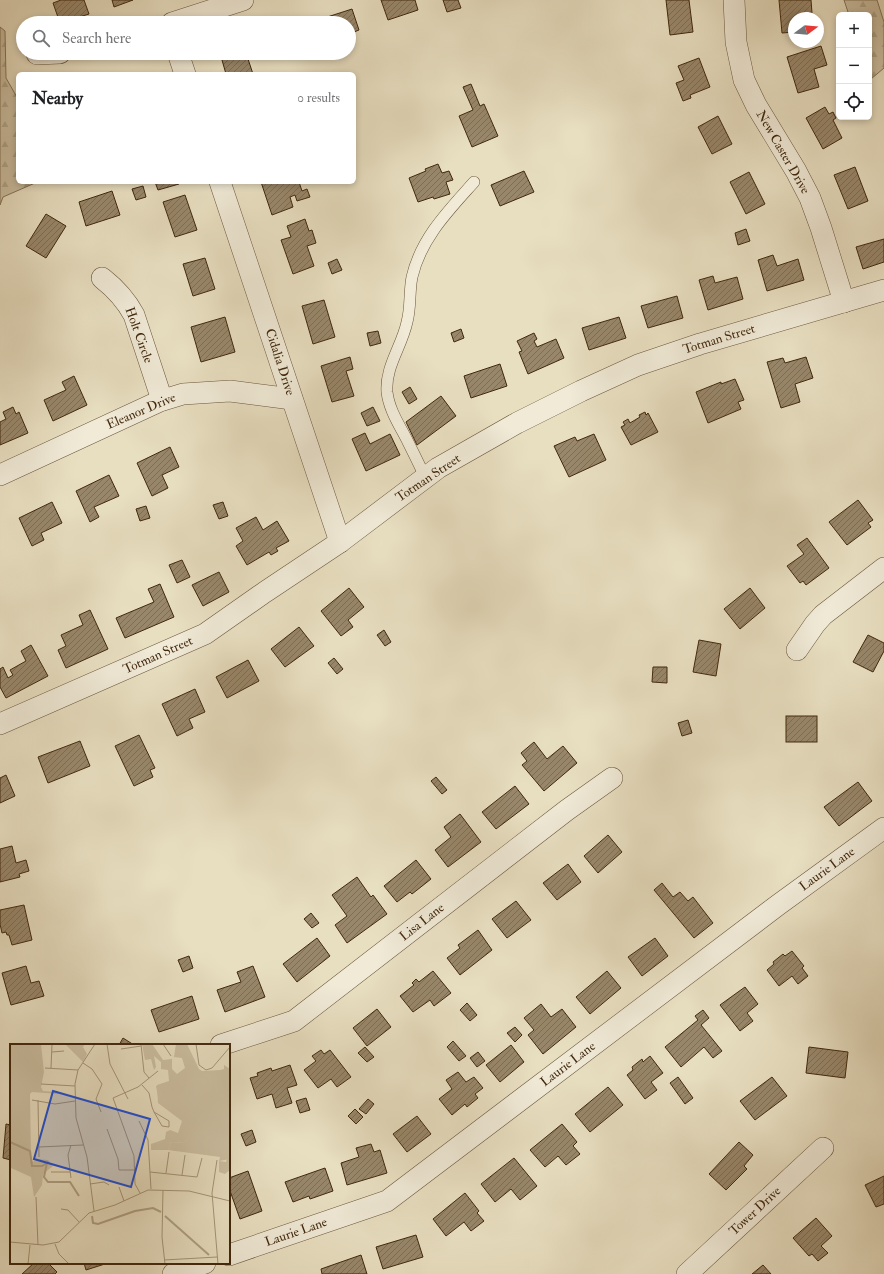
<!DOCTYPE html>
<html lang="en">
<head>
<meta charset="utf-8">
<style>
  body { margin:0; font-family:"IM FELL Double Pica",serif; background:#f6f6f6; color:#202124 }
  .controls { position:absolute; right:12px; top:12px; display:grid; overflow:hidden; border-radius:6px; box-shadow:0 2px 6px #0003 }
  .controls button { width:36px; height:36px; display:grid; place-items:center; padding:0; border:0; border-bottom:1px solid #e0e0e0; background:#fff; color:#202124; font:20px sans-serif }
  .compass { position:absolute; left:788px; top:12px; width:36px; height:36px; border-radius:50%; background:#fff; box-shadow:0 2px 6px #0003; rotate:74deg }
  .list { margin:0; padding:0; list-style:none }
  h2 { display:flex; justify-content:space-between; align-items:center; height:52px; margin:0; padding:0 16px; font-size:17px }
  h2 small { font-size:13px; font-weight:400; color:#757577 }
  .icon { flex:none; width:22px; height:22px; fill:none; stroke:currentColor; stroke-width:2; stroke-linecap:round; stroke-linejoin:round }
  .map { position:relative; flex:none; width:884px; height:1274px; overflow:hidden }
  .search { position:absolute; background:#fff; box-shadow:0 2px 6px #0003; left:16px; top:16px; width:340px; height:44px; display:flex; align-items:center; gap:10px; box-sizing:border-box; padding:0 14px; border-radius:22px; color:#757577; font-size:15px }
  .panel { position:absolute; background:#fff; box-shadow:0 2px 6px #0003; left:16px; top:72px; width:340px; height:112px; border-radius:6px }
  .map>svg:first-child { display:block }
</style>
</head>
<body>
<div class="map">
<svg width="884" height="1274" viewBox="0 0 884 1274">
  <defs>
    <pattern id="forest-firs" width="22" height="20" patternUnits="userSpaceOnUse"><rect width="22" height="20" fill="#ccc0a3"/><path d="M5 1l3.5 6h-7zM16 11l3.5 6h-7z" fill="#b0a58b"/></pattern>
    <pattern id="building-hatch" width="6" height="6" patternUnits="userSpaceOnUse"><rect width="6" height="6" fill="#98876b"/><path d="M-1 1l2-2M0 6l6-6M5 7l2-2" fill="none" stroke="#7e6e56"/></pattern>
  </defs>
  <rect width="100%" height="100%" fill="#e8dfc1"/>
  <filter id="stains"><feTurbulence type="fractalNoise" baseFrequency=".005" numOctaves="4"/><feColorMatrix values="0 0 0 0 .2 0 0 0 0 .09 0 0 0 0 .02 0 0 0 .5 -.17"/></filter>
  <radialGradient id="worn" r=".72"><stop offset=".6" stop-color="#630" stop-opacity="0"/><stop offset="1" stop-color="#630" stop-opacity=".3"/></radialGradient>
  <g fill="url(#forest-firs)" stroke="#867458">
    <path d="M844 0H877L884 22V68L871 79 869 72V15H849Z"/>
    <path d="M0 27 5 31 6 78 18 99V182L35 183 3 197 0 205Z"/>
  </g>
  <g fill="url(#building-hatch)" stroke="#41280e">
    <path d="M61 0H84L89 14 60 23 53 3Z"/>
    <path d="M112 0H133L114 7Z"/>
    <path d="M381 0H415L418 10 388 20Z"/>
    <path d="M443 0H458L461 8 447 12Z"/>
    <path d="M666 0H689L693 32 670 35Z"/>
    <path d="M779 0H811L812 13H803V18H794V32L782 33Z"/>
    <path d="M352 9 359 30 349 34V23H319L318 20Z"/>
    <path d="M821 46 827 65 814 69 819 87 798 93 787 57Z"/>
    <path d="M220 53H246L253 74H226Z"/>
    <path d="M699 58 710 87 690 95 691 98 683 101 676 83 684 80 678 66Z"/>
    <path d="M471 84 480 106 484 104 498 136 472 147 459 116 473 110 463 87Z"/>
    <path d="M825 107 829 114 833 112 836 118 833 120 842 138 823 149 806 118Z"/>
    <path d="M718 116 732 144 712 154 698 127Z"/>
    <path d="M438 164 442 173 449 171 453 180 446 182 450 194 434 199 433 197 418 202 409 178 426 171 425 169Z"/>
    <path d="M855 167 868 201 848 209 834 175Z"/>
    <path d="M524 171 534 192 500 206 491 185Z"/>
    <path d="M749 172 765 204 746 214 730 182Z"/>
    <path d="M155 182H178L179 184 158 190Z"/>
    <path d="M261 182H299L302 191 307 189 310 197 297 201 295 195 290 197 293 207 272 215Z"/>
    <path d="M143 186 146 197 136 200 132 189Z"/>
    <path d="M112 191 120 215 86 226 79 202Z"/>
    <path d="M185 195 197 230 175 237 163 202Z"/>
    <path d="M46 214 66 226 46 258 26 246Z"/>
    <path d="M305 219 309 231 312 230 316 243 307 246 314 266 293 274 281 240 291 237 287 226Z"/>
    <path d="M746 229 750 241 738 245 735 233Z"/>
    <path d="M884 239V262L863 269 856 247Z"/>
    <path d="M773 255 777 266 798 259 804 280 767 291 758 260Z"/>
    <path d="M205 258 215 289 193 296 183 264Z"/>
    <path d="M337 259 342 270 332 274 328 263Z"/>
    <path d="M713 276 715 283 737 277 743 299 708 310 699 280Z"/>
    <path d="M677 296 683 318 648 328 641 306Z"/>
    <path d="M324 300 335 337 313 344 302 306Z"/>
    <path d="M225 317 235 352 201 362 191 327Z"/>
    <path d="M619 317 626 338 589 350 582 328Z"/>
    <path d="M461 329 464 338 454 342 451 333Z"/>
    <path d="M378 331 381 343 370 346 367 333Z"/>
    <path d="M534 333 537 339 534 341 537 347 556 339 564 358 528 374 519 352 522 351 517 341Z"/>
    <path d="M350 357 353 369 346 371 354 396 332 402 321 366Z"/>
    <path d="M806 357 813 378 795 384 800 402 781 408 767 362 783 358 785 363Z"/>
    <path d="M500 364 507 386 471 398 464 376Z"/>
    <path d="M74 376 87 405 53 421 44 400 66 390 62 382Z"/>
    <path d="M735 379 744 400 738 402 741 409 708 423 696 392 721 382V384Z"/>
    <path d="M410 387 417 399 409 404 402 392Z"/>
    <path d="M441 396 456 416 417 445 406 422Z"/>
    <path d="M13 407 16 414 19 412 28 433 0 445V422L6 419 3 412Z"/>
    <path d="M373 407 380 421 367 426 361 413Z"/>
    <path d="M645 412 646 415 648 413 658 432 631 445 621 427 625 425 623 422 628 419 630 423 640 417 639 415Z"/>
    <path d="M365 433 370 444 390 434 400 455 366 471 352 439Z"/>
    <path d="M594 434 606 460 569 477 554 446 575 437 577 441Z"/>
    <path d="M170 447 179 467 162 475 168 488 152 496 137 463Z"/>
    <path d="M109 475 119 496 94 507 99 517 90 522 76 491Z"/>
    <path d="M858 500 873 520 868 523 871 527 847 545 829 522Z"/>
    <path d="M52 502 62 523 41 533 44 540 32 546 19 518Z"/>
    <path d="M223 502 228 516 219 519 213 505Z"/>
    <path d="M146 506 150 518 140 521 136 509Z"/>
    <path d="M256 517 263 530 277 521 289 541 276 548 278 551 271 555 269 552 247 565 236 546 243 541 236 528Z"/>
    <path d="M807 538 829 568 806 585 803 581 800 583 787 566 804 554 797 545Z"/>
    <path d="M182 560 190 577 177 583 169 565Z"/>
    <path d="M219 572 229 592 203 606 192 585Z"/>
    <path d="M160 584 174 617 125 638 116 618 154 602 148 589Z"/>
    <path d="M349 588 364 607 348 620 353 627 341 636 321 611Z"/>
    <path d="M750 588 765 608 740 629 724 609Z"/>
    <path d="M90 610 108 649 66 668 58 650 66 646 61 635 83 625 79 615Z"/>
    <path d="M299 627 314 646 285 667 271 649Z"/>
    <path d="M384 630 391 642 385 646 377 635Z"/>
    <path d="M868 635 884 643V651L873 672 853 662Z"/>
    <path d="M699 640 721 644 716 676 693 672Z"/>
    <path d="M31 645 48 676 6 698 0 687V669L3 667 8 678 13 675 10 670 26 661 21 651Z"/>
    <path d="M334 658 343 669 337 674 328 663Z"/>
    <path d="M248 660 259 681 227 698 216 677Z"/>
    <path d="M653 667H667V683L652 682Z"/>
    <path d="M195 689 205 712 189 719 193 728 177 736 162 704Z"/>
    <rect x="786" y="716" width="31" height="26"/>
    <path d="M688 720 692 733 682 736 678 723Z"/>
    <path d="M139 735 155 768 150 770 153 777 134 786 115 746Z"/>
    <path d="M80 741 90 766 48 783 38 757Z"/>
    <path d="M534 742 547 759 563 746 577 763 544 791 522 765 527 761 521 753Z"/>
    <path d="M6 775 15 796 0 803V778Z"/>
    <path d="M436 777 447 790 442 794 431 781Z"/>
    <path d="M858 782 872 801 839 826 824 807Z"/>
    <path d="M515 786 529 804 496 829 482 812Z"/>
    <path d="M460 814 481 842 448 867 435 850 451 837 444 827Z"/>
    <path d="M608 835 622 852 598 873 584 856Z"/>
    <path d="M12 846 16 863 26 860 29 871 19 874 20 877 0 882V849Z"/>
    <path d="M416 860 431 879 412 894 410 892 397 902 384 886Z"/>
    <path d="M568 864 581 882 557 900 543 883Z"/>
    <path d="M357 877 371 897 373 895 387 914 347 943 335 925 347 916 332 895Z"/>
    <path d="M662 883 673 897 680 892 688 901 693 897 713 923 694 938 654 890Z"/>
    <path d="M516 901 531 920 507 938 492 919Z"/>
    <path d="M24 905 32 940 12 945 9 935H7L6 932 2 933 0 924V910Z"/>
    <path d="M311 913 319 923 312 928 304 919Z"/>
    <path d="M478 930 492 950 460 975 447 958 460 948 458 945Z"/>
    <path d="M317 938 330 956 297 982 283 964Z"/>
    <path d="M655 938 668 956 642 976 628 957Z"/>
    <path d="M792 951 804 966 802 968 808 976 798 984 792 976 779 986 767 970 774 964 773 962 783 954 785 956Z"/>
    <path d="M189 956 193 968 183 972 178 960Z"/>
    <path d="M26 966 31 983 39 981 44 996 11 1005 2 973Z"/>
    <path d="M253 966 265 997 225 1012 217 990 241 982 237 972Z"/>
    <path d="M433 971 451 993 434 1006 430 1000 413 1012 400 996 414 985 412 983 416 979 419 982Z"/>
    <path d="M607 971 621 988 590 1014 576 997Z"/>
    <path d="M745 987 758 1004 747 1013 753 1021 740 1031 720 1005Z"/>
    <path d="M192 996 199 1019 159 1032 151 1010Z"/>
    <path d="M467 1003 477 1015 470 1021 460 1010Z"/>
    <path d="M541 1004 551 1017 562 1009 576 1027 543 1054 528 1035 534 1030 524 1018Z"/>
    <path d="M377 1009 391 1027 367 1046 353 1028Z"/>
    <path d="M703 1010 709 1018 701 1025 722 1051 713 1058 704 1047 681 1067 665 1047 698 1020 695 1016Z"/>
    <path d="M515 1027 522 1035 515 1042 507 1033Z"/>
    <path d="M123 1038 134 1045H119Z"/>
    <path d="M453 1041 466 1056 459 1061 447 1047Z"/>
    <path d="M511 1045 524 1062 500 1082 486 1065Z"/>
    <path d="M365 1047 374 1057 367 1062 358 1053Z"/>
    <path d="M809 1047 848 1052 845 1078 806 1073Z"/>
    <path d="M321 1050 324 1054 330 1050 351 1077 337 1087 331 1079 318 1088 304 1070 316 1061 312 1056Z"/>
    <path d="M478 1052 485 1061 477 1067 470 1058Z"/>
    <path d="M650 1056 663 1073 651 1082 657 1090 645 1099 627 1075 633 1070 632 1067 642 1059 643 1062Z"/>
    <path d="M290 1065 297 1085 287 1088 292 1103 276 1108 272 1094 257 1099 250 1078 258 1076 257 1073 271 1068 272 1071Z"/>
    <path d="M458 1072 466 1082 474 1077 483 1088 475 1094 478 1098 467 1107 465 1104 452 1115 439 1099 452 1089 446 1080Z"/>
    <path d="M678 1077 693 1098 685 1104 670 1083Z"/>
    <path d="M772 1077 787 1096 755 1120 740 1101Z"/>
    <path d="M608 1087 623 1105 590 1132 575 1114Z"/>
    <path d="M306 1098 310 1110 300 1113 296 1101Z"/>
    <path d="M368 1099 374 1104 366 1114 359 1109Z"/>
    <path d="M355 1109 363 1117 356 1124 348 1116Z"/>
    <path d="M417 1116 431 1134 407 1152 393 1134Z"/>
    <path d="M6 1124 11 1125V1160L3 1158Z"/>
    <path d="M562 1124 577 1142 573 1146 580 1154 566 1165 558 1156 545 1167 530 1150Z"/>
    <path d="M252 1130 256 1142 246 1146 241 1134Z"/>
    <path d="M739 1142 753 1155 744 1166 747 1169 726 1190 709 1174Z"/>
    <path d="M371 1144 374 1152 380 1150 387 1173 347 1185 341 1163 359 1157 356 1148Z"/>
    <path d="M514 1158 537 1186 520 1200 511 1189 495 1202 481 1184Z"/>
    <path d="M325 1168 333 1191 310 1199 309 1196 293 1202 285 1182Z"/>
    <path d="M248 1171 262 1211 240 1219 229 1188V1178Z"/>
    <path d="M884 1176V1204L876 1207 865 1185Z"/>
    <path d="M465 1193 479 1211 477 1213 484 1221 471 1231 464 1222 446 1236 433 1219Z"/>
    <path d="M816 1218 832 1236 821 1246 828 1253 818 1261 812 1254 809 1256 793 1238Z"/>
    <path d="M416 1235 423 1257 383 1269 376 1247Z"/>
    <path d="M361 1255 367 1274H322L321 1269Z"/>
    <path d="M34 1263H48L57 1272 55 1274H22Z"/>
    <path d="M84 1263H108L86 1270Z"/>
    <path d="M763 1265 771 1274H752Z"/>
  </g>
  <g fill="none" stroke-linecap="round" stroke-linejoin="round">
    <g stroke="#6b563b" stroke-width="12">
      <path id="lane" d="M425 477C420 466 414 454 408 442 400 426 389 410 387 392 385 367 402 346 407 322 411 308 409 292 412 277 421 238 449 210 474 182"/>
    </g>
    <g stroke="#6b563b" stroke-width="22">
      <g id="street">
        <path d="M734 0 736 42 744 80 756 105 796 171 810 198 821 228 844 302"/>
        <path d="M172 23 243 0"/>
        <path d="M178 53 185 74"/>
        <path d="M37 54 60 53"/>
        <path d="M220 182 340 542"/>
        <path d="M102 278C116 289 126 300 134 315L162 400"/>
        <path d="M0 475 160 401 183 394 230 391 292 399"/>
        <path d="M797 650 815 624 823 615 884 568"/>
        <path d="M0 724 205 634 265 592 340 542 438 468 517 423 581 391 638 365 700 344 884 290"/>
        <path d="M221 1045 294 1021 567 810 612 778"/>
        <path d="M229 1255 387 1201 778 905 884 828"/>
        <path d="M173 1274 205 1263"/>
        <path d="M687 1274 823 1148"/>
      </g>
    </g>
    <use href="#lane" stroke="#f0ead7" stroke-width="11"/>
    <use href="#street" stroke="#f0ead7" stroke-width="21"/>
  </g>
  <g text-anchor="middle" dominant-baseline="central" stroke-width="3.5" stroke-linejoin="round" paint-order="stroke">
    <g font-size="13" fill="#41280e" stroke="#f0ead7">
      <text transform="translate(783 152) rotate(60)">New Caster Drive</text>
      <text transform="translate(139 335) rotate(70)">Holt Circle</text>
      <text transform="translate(719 339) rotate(-17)">Totman Street</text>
      <text transform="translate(280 362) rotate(72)">Cidalia Drive</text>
      <text transform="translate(141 411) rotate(-23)">Eleanor Drive</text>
      <text transform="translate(428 478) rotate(-34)">Totman Street</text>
      <text transform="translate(158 655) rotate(-24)">Totman Street</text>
      <text transform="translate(827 869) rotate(-36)">Laurie Lane</text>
      <text transform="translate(422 922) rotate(-38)">Lisa Lane</text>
      <text transform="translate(568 1064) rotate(-37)">Laurie Lane</text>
      <text transform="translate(755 1211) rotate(-43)">Tower Drive</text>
      <text transform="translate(296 1232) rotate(-19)">Laurie Lane</text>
    </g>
  </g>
  <g transform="translate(10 1044)">
    <rect width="220" height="220" fill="#e8dfc1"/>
    <path d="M0 0H31L34 28 31 43 33 47 48 48 49 50 22 48 20 50 21 114 23 118 26 115 38 116 43 122 33 130 32 141 24 153 21 133 1 124 0 129ZM132 0H142L153 16 162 15V25L167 30 175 24 172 14 164 13 166 0H177L189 25 192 27 210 26 214 25V21L220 25V84L180 91 175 99 161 98 158 106H141V100L155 95 156 88 160 86 168 89 172 77 148 59 147 41 159 37 158 26 151 25V18L144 12 146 23 144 26 141 15 135 16ZM220 104V126L215 130 209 128V117L216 118Z" fill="#ccc0a3"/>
    <path d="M185 81 220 104V115L209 117 210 113 158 106 161 98 175 99Z" fill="#ccc0a3"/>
    <path d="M55 0H75L73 3 77 10 73 18ZM220 26V107L149 58 146 42Z" fill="#ccc0a3"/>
    <path fill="none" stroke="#afa184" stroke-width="2" d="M0 38V51M0 98 20 107 22 122H32L37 119 34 133 38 138H60L69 152M82 172 83 179 88 180 125 167 143 164 151 168M155 172 199 211"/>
    <path fill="none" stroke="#a59679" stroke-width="1" d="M97 0 100 20 118 55M131 0 134 28 139 34M153 0 161 12M186 0 189 21 196 26 202 24 220 3M111 5 131 2M42 8 54 7M73 19 82 25 92 40 86 55 91 68M35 24 68 26M41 24 42 0M31 40 65 42M132 41 139 49 142 63 144 68 152 82 159 83V77L144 68M22 56 45 60 65 57M28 56 29 113M129 77 138 96 141 145M97 85 108 115 109 126H125M61 101 58 111 61 134M29 103 73 101M207 116 202 149 208 220M41 128H60M140 128 187 133 192 114M156 129 159 108M172 131 175 111M80 140 94 138 99 141M109 143 114 157M153 146 152 193 155 220M130 149 125 140 124 112 103 54 128 43 148 27M26 153 28 201M51 165 58 166 69 178M84 167 77 113 66 74 65 40 68 26 85 0M0 198 33 201 49 198 79 169 105 161 138 146 179 147 220 157M45 200 49 210 59 220M154 216 207 213M18 220 20 201"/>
    <path fill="#1d4ed8" fill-opacity="0.15" stroke="#1d4ed8" stroke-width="2" d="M43 47 140 75 121 143 24 115Z"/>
    <rect width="220" height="220" fill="none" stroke="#41280e" stroke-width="2"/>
  </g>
  <rect width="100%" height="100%" filter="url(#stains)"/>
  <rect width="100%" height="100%" fill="url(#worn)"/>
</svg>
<div class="controls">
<button>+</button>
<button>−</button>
<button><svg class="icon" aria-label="locate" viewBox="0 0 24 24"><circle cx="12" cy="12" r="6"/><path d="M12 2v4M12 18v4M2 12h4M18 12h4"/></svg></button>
</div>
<svg class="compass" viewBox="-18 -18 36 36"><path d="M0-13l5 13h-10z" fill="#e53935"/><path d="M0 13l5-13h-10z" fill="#757577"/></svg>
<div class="search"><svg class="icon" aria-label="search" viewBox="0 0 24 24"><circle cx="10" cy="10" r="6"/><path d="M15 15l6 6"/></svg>Search here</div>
<section class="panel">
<h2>Nearby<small>0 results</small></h2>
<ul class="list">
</ul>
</section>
</div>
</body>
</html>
